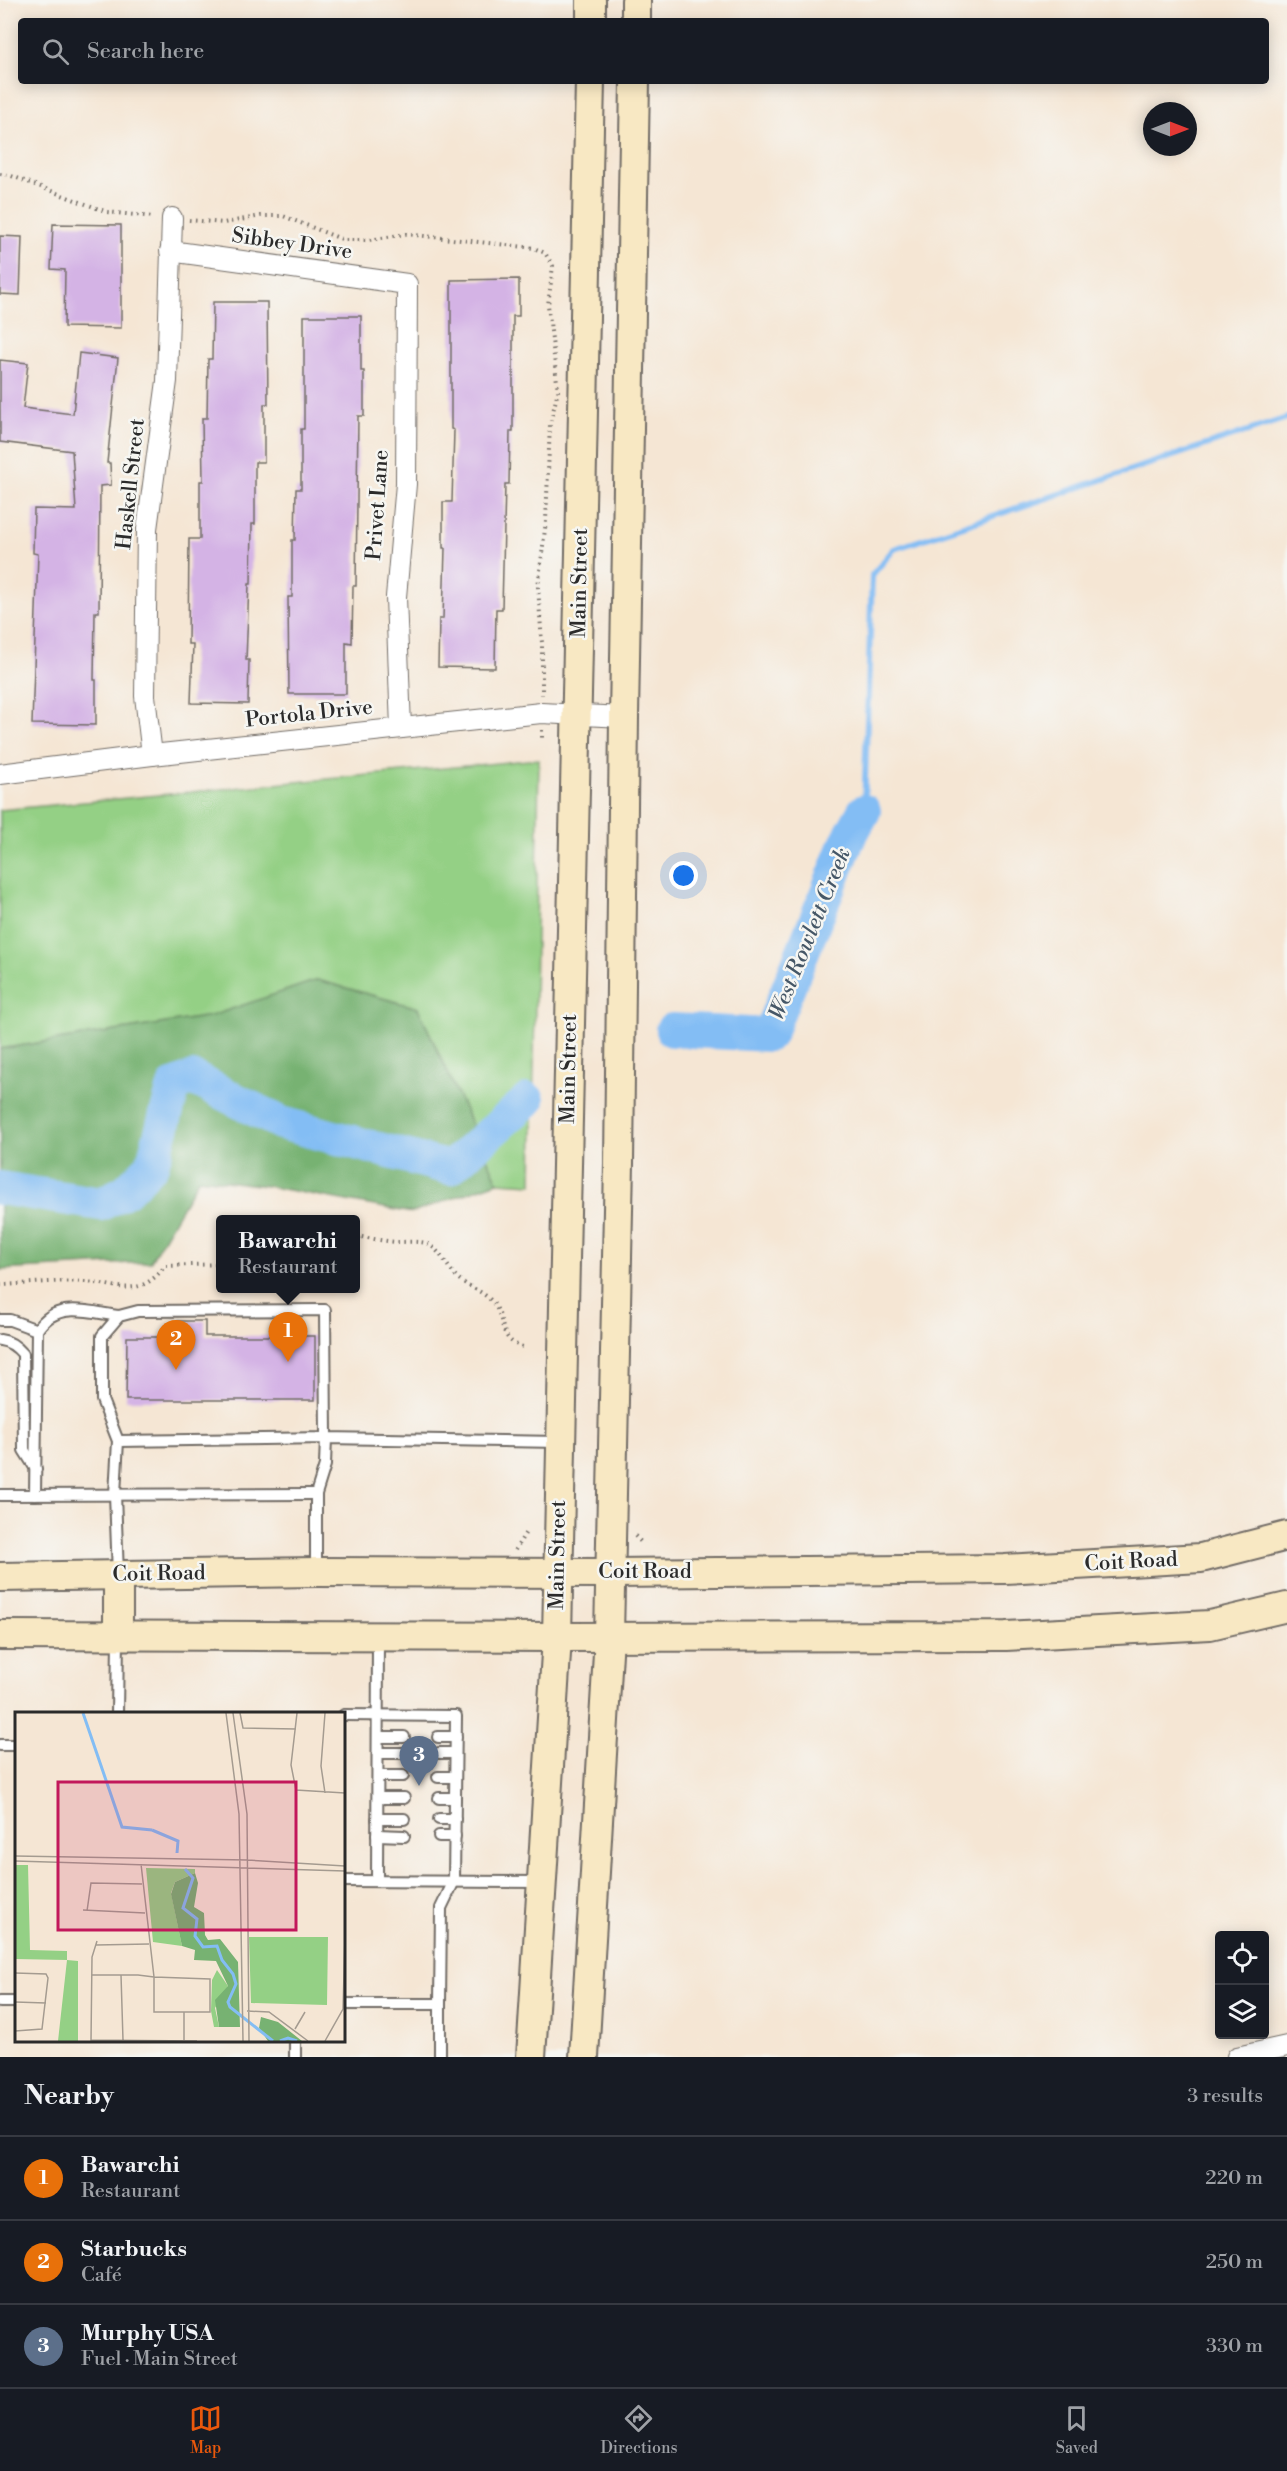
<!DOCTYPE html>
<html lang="en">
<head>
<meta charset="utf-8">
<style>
  body { margin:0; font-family:"Libre Bodoni",serif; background:#242831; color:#f1f3f6 }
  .controls { position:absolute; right:18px; bottom:18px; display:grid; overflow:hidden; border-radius:6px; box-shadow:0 3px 15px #0003 }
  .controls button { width:54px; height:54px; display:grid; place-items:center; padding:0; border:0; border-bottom:2px solid #363941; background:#171b24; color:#f1f3f6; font:30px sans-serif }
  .compass { position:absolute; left:1143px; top:102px; width:54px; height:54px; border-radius:50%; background:#171b24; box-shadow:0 3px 15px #0003; rotate:90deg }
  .you { position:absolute; left:684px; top:876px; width:21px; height:21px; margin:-15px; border:4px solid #fff; border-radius:50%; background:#1a73e8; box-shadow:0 0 0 9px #1a73e833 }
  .badge { display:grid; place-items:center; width:39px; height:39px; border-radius:50%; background:#ea580c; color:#fff; font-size:20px; font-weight:700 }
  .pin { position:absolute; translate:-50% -50px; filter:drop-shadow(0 2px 3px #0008) }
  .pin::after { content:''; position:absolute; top:32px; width:21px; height:18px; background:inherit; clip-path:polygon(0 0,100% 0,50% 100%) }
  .popup { position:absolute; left:216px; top:1215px; width:144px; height:78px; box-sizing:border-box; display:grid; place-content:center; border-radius:6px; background:#171b24; filter:drop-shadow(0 2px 4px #0005); font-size:20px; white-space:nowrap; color:#9ea1a6 }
  .popup b { font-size:22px; color:#f1f3f6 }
  .popup::after { content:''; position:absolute; left:50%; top:100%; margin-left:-12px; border:12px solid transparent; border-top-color:#171b24 }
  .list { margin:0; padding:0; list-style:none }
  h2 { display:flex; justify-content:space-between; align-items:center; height:78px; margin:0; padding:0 24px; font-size:26px }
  h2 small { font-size:20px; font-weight:400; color:#9ea1a6 }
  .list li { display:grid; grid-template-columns:39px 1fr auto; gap:18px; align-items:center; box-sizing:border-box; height:84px; padding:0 24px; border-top:2px solid #363941 }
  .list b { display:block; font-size:22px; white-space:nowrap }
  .list p { margin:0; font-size:20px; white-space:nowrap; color:#9ea1a6 }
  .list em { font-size:20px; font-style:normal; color:#9ea1a6 }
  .icon { flex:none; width:33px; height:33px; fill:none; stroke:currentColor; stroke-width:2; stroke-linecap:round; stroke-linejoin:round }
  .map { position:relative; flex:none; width:1287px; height:2057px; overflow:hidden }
  .search { position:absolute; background:#171b24; box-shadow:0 3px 15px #0003; left:18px; right:18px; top:18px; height:66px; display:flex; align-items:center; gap:15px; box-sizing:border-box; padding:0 21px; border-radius:6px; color:#9ea1a6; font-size:22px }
  .sheet { height:330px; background:#171b24 }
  nav { display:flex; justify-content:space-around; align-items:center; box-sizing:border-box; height:84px; border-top:2px solid #363941; background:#171b24; font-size:16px; color:#9ea1a6 }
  nav a { display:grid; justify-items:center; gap:3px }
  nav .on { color:#ea580c }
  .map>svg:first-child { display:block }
</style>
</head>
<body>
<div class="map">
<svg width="1287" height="2057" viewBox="0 0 1287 2057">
  <rect width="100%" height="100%" fill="#f6f6f2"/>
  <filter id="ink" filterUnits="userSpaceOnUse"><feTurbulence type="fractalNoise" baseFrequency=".0167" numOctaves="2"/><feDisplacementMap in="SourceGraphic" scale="12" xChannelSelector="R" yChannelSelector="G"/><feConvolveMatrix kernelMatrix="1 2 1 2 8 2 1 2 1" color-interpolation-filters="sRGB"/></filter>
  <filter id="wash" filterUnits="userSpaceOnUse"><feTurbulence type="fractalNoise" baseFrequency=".008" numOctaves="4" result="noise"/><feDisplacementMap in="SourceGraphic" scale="24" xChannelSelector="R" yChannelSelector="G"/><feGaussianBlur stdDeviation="1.35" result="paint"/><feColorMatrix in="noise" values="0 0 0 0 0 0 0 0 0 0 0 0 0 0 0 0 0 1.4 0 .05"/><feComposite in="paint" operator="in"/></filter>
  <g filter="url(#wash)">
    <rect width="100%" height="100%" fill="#f5e6d4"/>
    <path fill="#94d085" stroke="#607e58" stroke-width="1.5" d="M539 759 532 1184 498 1182 418 1008 317 980 211 1016 0 1049V810Z"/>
    <path fill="#77b272" stroke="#516e4e" stroke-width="1.5" d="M317 980 418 1008 498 1182 412 1213 266 1186 199 1178 150 1262 0 1270V1049L211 1016Z"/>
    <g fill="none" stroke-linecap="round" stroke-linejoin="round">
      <path stroke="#83bdf4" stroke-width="6" d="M864 811 872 575 894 549 1287 418"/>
      <g stroke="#83bdf4" stroke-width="34">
        <path d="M672 1030 769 1035 848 840 864 811"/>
        <path d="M0 1188 101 1204 126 1191 152 1165 174 1086 193 1078 281 1123 450 1168 528 1100"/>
      </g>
    </g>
    <g id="blocks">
      <g fill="#d4b3e5">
        <path d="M53 224 121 225V328L64 327 65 270 51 269Z"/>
        <path d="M0 236 22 237 20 295 0 294Z"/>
        <path d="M519 279V316H513V431H510L509 484H505L502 609H496L495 668 438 667 439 619H443L445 548H443V502H452L454 430 451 429V280Z"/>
        <path d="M213 302H267L268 404H264V462H255V524H252L251 584H249L246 660H249L248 704 191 703 193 644H188L189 539H200V481H203L202 418H207L208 359H212Z"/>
        <path d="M304 316H361V371H364V416H358L356 586H353L352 643 346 642V694H289L288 597H292V540H295L296 489H301V429H304Z"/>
        <path d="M79 353 118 358 107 463H110L111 485 100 486 99 612H95L94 680H96V725L32 724 38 554 33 553 34 509 76 510 72 451 0 442V360L28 363 23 408 73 414Z"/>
        <path d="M178 1321H205V1336H315V1400H126L127 1337H178Z"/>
      </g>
    </g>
  </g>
  <g filter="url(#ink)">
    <use href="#blocks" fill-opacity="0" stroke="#726c66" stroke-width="1.5"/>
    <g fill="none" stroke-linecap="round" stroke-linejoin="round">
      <g stroke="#726c66" stroke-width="14">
        <g id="service">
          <path d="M0 1320H10L37 1330"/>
          <path d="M0 1340C10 1341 17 1347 23 1354L24 1450 36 1469"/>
          <path d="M0 1495 316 1494"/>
          <path d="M35 1495 37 1330C56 1300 88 1312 119 1316"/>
          <path d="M316 1572V1494L325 1465 326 1438 325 1310 138 1311 119 1316 102 1336V1400L118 1441 326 1438 560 1442"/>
          <path d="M118 1575 115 1494 118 1441"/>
          <path d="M117 1714 118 1638"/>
          <path d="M344 1715 456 1716 454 1881 441 1908 440 2004H344"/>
          <path d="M378 1737H404"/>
          <path d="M438 1737H456"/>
          <path d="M0 1745H16"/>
          <path d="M378 1753H404"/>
          <path d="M439 1753H455"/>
          <path d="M378 1776H403"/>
          <path d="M438 1777H455"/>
          <path d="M378 1798H404"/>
          <path d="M439 1798H455"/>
          <path d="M377 1819H404"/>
          <path d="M439 1819H455"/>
          <path d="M377 1835 404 1836"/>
          <path d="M439 1836H455"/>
          <path d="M344 1881 541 1882"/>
          <path d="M377 1881 378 1636"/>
          <path d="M0 2002H16"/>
          <path d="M295 2057V2040"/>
          <path d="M440 2057V2004"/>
        </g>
      </g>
      <g stroke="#726c66" stroke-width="22">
        <g id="minor">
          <path d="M170 251 407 284 406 484 396 597 401 728"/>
          <path d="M152 755 145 696 147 529 167 381 172 218"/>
          <path d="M0 774 152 755 541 713 624 717"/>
          <path d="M1237 2057 1287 2046"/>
        </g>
      </g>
      <g stroke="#726c66" stroke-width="32">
        <g id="secondary">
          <path d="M591 21V0"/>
          <path d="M636 21V0"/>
          <path d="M118 1575V1634"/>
          <path d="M0 1577 316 1572 611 1573 1005 1569 1201 1558 1287 1536"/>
          <path d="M0 1635 557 1637 1006 1636 1210 1625 1287 1607"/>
          <path d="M531 2057 557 1637 590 81"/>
          <path d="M584 2057 609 1636 619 1163 624 717 635 81"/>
        </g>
      </g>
      <g stroke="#726c66" stroke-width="4" stroke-dasharray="1.5 4.5" stroke-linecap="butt">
        <path d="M0 174 9 175 107 212 154 217"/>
        <path d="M189 220 224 223 261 216H283L344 240H369L406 234 534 248 545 253 553 266 548 305 558 391 550 424 546 521 538 587 542 643V695"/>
        <path d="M542 730V741"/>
        <path d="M356 1236C369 1238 383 1241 397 1242 406 1242 417 1241 425 1243 441 1248 447 1270 460 1280 472 1289 484 1291 494 1304 506 1321 498 1340 523 1347"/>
        <path d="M0 1285C28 1284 57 1280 85 1282 118 1284 139 1300 165 1266L220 1264"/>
        <path d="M635 1536 643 1544"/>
        <path d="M515 1550 526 1532"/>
      </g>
      <use href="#service" stroke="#fff" stroke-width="10"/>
      <use href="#minor" stroke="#fff" stroke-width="20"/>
      <use href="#secondary" stroke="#f8e8c3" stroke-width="28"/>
    </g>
  </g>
  <g text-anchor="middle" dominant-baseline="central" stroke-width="5" stroke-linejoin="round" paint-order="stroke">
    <g font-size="21" fill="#2b2b2b" stroke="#f6f6f2">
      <text transform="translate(292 244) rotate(8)">Sibbey Drive</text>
      <text transform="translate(131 484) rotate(-84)">Haskell Street</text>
      <text transform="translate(378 505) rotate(-86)">Privet Lane</text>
      <text transform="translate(580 583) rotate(-89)">Main Street</text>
      <text transform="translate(309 714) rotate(-6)">Portola Drive</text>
      <text transform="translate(569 1069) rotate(-89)">Main Street</text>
      <text transform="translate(558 1555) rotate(-89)">Main Street</text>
      <text transform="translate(1131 1562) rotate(-3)">Coit Road</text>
      <text x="645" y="1572">Coit Road</text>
      <text transform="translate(159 1574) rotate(-1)">Coit Road</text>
    </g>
    <g font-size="22" font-style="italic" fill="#455767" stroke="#f6f6f2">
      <text transform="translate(810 934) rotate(-68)">West Rowlett Creek</text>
    </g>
  </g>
  <g transform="translate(15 1712)">
    <rect width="330" height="330" fill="#f5e6d4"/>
    <path d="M0 153H13L15 238 52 239V248L63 249V329H43L52 248 0 247ZM131 156 180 157V161L160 170 156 181 167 234 138 230ZM234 225H313L312 293 236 291ZM202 258 213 274 200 296 204 315H199L196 299 197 268Z" fill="#94d085"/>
    <path d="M180 161 183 171 179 195 189 201 190 223 193 228 205 227 223 250 225 315H204L200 288 213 274 201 249 179 248 180 238 167 234 156 182 160 170ZM246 305 263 310 287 329H253L244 316Z" fill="#77b272"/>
    <path fill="none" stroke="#83bdf4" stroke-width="3" d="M68 1 107 115 137 118M137 118 163 129 162 141M170 157 178 166 168 196 182 207 180 224 188 235 202 234 207 248 218 262 221 272 213 290 215 295 258 329M265 329 273 326 282 329"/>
    <path fill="none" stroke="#a49b90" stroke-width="1.5" d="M211 1 224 102 228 329M218 1 232 102 234 329M225 1 228 16 281 17M282 1 276 53 281 78 330 81M310 1 306 54 310 81M0 144 232 148 330 154M0 149 330 159M68 198 130 201M72 199 76 171 127 172M81 233 134 232M0 261 31 262 33 266 27 317 0 319M77 263H123L139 265 195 267V300H139V265L126 152M106 263 108 328M0 290 31 291M232 299 254 300 293 329M169 300V328M280 317 290 300M76 328 182 329M76 329 77 245 82 229M310 329 328 297 330 224"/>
    <path fill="#c2185b" fill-opacity="0.15" stroke="#c2185b" stroke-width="3" d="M43 70H281V218H43Z"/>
    <rect width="330" height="330" fill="none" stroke="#2b2b2b" stroke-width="3"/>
  </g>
</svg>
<div class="controls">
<button><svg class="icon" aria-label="locate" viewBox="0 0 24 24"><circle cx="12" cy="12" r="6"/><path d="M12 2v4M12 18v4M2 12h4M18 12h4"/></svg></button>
<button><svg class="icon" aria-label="layers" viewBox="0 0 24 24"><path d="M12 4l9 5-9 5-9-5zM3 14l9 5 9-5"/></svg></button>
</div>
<svg class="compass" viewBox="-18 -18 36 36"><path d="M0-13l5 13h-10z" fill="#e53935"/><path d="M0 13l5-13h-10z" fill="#9ea1a6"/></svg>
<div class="you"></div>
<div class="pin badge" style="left:288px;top:1362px;background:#e8710a">1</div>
<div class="popup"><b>Bawarchi</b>Restaurant</div>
<div class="pin badge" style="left:176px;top:1370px;background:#e8710a">2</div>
<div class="pin badge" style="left:419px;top:1786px;background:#5c6f8a">3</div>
<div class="search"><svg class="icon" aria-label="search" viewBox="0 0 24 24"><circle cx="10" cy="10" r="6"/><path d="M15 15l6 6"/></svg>Search here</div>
</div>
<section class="sheet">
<h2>Nearby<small>3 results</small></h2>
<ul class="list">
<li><span class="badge" style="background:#e8710a">1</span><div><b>Bawarchi</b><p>Restaurant</p></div><em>220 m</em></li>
<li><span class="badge" style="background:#e8710a">2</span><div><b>Starbucks</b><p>Café</p></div><em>250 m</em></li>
<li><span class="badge" style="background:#5c6f8a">3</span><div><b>Murphy USA</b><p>Fuel · Main Street</p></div><em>330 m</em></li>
</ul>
</section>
<nav>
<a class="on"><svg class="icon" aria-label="map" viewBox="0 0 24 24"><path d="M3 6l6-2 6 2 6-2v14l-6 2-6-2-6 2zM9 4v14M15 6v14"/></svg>Map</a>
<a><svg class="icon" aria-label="directions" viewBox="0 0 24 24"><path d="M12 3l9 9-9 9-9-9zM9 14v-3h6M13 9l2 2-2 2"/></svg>Directions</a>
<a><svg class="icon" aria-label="saved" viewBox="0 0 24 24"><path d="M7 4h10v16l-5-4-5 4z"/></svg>Saved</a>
</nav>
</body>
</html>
